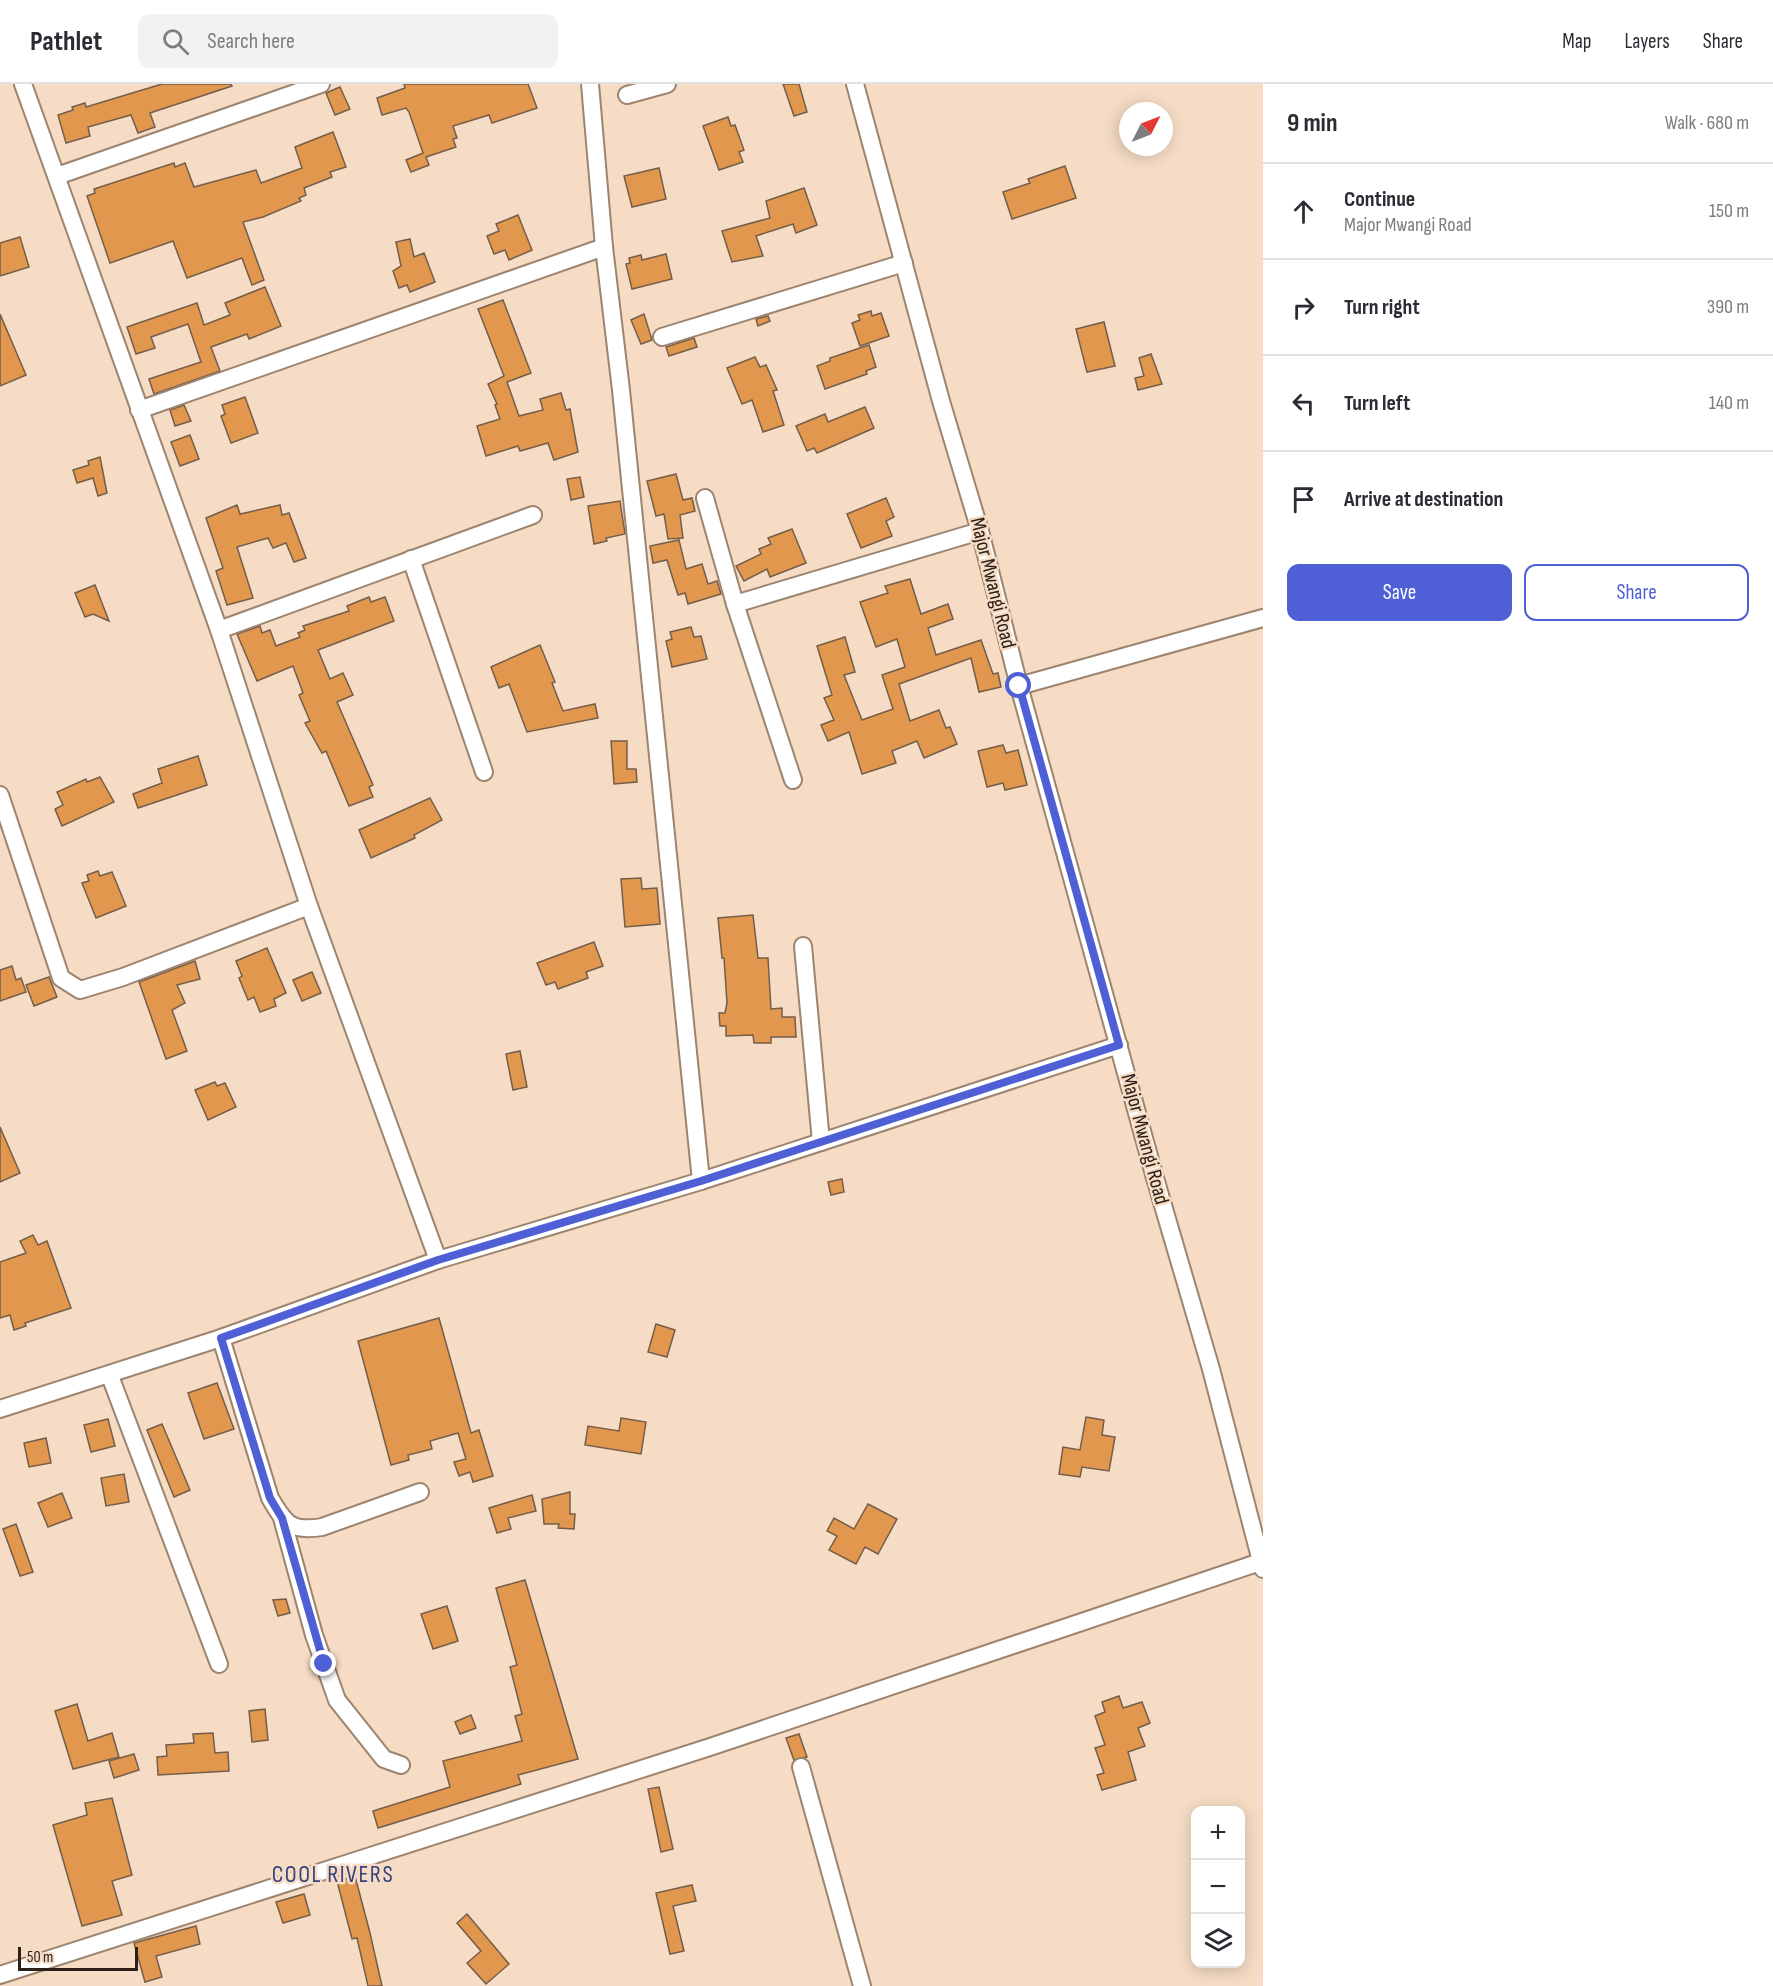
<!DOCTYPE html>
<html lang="en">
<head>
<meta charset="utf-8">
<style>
  body { margin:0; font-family:"Sofia Sans Condensed",sans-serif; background:#f2f2f3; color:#2b2b33 }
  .controls { position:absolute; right:18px; bottom:18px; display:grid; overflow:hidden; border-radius:12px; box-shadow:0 3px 15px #0003 }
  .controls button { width:54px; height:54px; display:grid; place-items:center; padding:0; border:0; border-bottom:2px solid #e1e1e2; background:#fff; color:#2b2b33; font:30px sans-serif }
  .compass { position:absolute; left:1119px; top:18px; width:54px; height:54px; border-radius:50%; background:#fff; box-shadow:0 3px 15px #0003; rotate:48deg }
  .scale { position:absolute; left:18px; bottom:15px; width:120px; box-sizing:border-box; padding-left:6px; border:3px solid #2b2119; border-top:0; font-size:16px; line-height:21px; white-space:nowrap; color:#2b2119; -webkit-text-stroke:4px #f6dcc5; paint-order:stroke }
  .stop { position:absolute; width:18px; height:18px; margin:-14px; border:4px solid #4f5fd5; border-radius:50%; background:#fff }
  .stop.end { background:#4f5fd5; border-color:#fff; box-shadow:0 2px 6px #0008 }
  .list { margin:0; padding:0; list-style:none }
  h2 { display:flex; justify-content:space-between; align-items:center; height:78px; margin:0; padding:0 24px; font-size:26px }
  h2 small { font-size:20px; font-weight:400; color:#7c7c81 }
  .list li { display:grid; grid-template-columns:39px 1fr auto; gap:18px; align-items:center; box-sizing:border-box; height:96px; padding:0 24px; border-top:2px solid #e1e1e2 }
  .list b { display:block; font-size:22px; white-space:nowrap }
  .list p { margin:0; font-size:20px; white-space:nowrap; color:#7c7c81 }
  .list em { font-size:20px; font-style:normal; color:#7c7c81 }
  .actions { display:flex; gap:12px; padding:18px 24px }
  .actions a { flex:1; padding:14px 0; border:2px solid #4f5fd5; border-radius:12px; text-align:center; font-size:21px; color:#4f5fd5 }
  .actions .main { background:#4f5fd5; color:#fff }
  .icon { flex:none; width:33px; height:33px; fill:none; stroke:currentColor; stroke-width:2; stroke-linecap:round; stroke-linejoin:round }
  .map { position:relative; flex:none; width:1263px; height:1902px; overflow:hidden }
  header { display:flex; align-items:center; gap:36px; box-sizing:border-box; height:84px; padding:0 30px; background:#fff; border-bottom:2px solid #e1e1e2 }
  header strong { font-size:28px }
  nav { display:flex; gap:33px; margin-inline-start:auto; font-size:21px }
  .search { width:420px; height:54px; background:#f2f2f3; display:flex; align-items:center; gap:15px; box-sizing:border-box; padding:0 21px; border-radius:12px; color:#7c7c81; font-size:22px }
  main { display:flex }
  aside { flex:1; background:#fff }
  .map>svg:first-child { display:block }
</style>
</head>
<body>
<header>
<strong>Pathlet</strong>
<div class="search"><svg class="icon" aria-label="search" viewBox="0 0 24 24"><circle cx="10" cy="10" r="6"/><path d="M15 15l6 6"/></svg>Search here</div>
<nav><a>Map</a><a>Layers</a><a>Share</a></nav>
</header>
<main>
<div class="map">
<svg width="1263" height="1902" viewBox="0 0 1263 1902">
  <rect width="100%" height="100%" fill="#f6dcc5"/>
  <g fill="#e2974e" stroke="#745d49" stroke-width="1.5">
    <path d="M162 0H231L232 2 150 29 155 43 138 49 131 31 88 43 90 52 66 59 58 31 73 26 72 23 85 19 86 23Z"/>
    <path d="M404 0H528L537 24 492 39 489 31 453 42 457 54 453 55 456 63 426 73 429 81 411 88 406 76 423 69 409 28 406 24 382 31 377 14 405 4Z"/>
    <path d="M783 0H799L807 28 794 32Z"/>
    <path d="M340 3 350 25 335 31 326 9Z"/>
    <path d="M728 33 731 42 735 41 744 66 739 68 743 78 719 86 703 42Z"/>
    <path d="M333 48 346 83 330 88 332 93 304 104 306 111 299 114 301 117 263 133 243 138 264 196 252 201 242 174 187 194 173 157 110 179 87 112 95 109 94 105 174 79 175 83 185 79 194 103 256 86 261 99 302 84 295 63Z"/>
    <path d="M1065 82 1076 114 1012 135 1003 108 1030 99 1028 95Z"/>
    <path d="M659 84 666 115 632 123 624 92Z"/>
    <path d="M804 104 817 141 796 149 793 140 756 152 763 172 732 178 722 147 770 134 766 117Z"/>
    <path d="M518 131 532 166 509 176 505 166 494 170 487 152 499 147 496 140Z"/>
    <path d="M20 153 29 183 0 192V159Z"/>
    <path d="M410 155 414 173 424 169 435 198 410 208 407 201 399 204 393 187 401 182 396 158Z"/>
    <path d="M666 170 672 195 632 205 626 180 630 179 629 174 641 171 642 176Z"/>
    <path d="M265 203 281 242 249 255 247 250 211 263 220 287 154 310 149 295 201 278 188 240 151 253 155 264 136 270 127 243 197 219 204 241 230 231 225 219Z"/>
    <path d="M503 216 531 289 507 298 519 332 543 326 540 315 561 309 566 326 570 325 578 368 554 376 548 359 520 367 518 362 486 372 477 342 500 335 495 321 497 320 488 300 504 292 478 225Z"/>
    <path d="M871 227 872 232 881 229 889 252 860 262 852 239 860 236 858 231Z"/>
    <path d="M0 230 26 291 0 302Z"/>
    <path d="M644 230 652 256 641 260 631 236Z"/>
    <path d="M768 232 770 237 758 242 756 235Z"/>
    <path d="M1104 238 1115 282 1087 288 1076 245Z"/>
    <path d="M694 254 697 263 669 272 666 263Z"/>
    <path d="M869 261 876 283 866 287 867 290 825 305 817 282 830 277V274Z"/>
    <path d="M1151 270 1162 300 1138 306 1135 294 1144 292 1139 274Z"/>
    <path d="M755 273 760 283 766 281 777 306 773 307 784 341 763 348 752 316 742 320 727 284Z"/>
    <path d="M245 313 258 349 231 359 221 332 225 330 222 321Z"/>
    <path d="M184 321 191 337 175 342 170 326Z"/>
    <path d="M865 323 874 344 817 369 814 364 807 367 796 342 825 330 828 338Z"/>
    <path d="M190 351 199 375 180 382 171 358Z"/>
    <path d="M100 373 107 409 98 412 93 394 77 399 73 386 89 381 88 377Z"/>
    <path d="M676 390 683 416 692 414 695 427 680 431 683 454 668 455 664 430 656 432 647 397Z"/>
    <path d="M580 393 584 413 571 416 567 395Z"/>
    <path d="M886 414 894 433 886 437 892 452 861 464 847 430Z"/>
    <path d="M620 417 625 450 606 454 607 457 594 460 588 422Z"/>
    <path d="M237 421 240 430 280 421 282 431 289 429 306 474 294 478 286 459 273 464 268 454 237 463 253 514 227 521 216 487 223 484 206 434Z"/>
    <path d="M792 445 806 479 770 493 767 485 744 497 736 482 761 470 759 465 771 460 768 454Z"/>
    <path d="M679 456 686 485 702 480 708 500 717 497 721 510 688 520 685 509 678 511 667 476 653 479 650 462Z"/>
    <path d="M910 495 921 530 948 520 953 535 928 544 936 571 981 556 993 590 998 589 1001 603 979 608 971 574 899 600 910 637 939 626 946 644 950 643 957 660 924 674 917 657 892 667 896 679 862 690 849 648 828 657 821 641 834 636 824 614 832 611 817 562 845 553 855 588 844 591 862 636 893 625 882 591 905 583 897 555 876 563 860 518 888 509 885 502Z"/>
    <path d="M95 501 109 537 93 530 85 533 75 509Z"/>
    <path d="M369 513 371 518 385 513 394 537 318 566 330 595 343 589 353 611 337 618 373 701 369 703 373 713 349 722 326 667 322 669 305 639 310 637 299 611 303 609 293 582 257 597 237 550 260 542 262 549 270 546 276 562 300 553 298 549 305 546 303 542 349 527 347 522Z"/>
    <path d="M691 543 694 553 701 552 707 575 672 583 666 557 672 555 670 548Z"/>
    <path d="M540 561 555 598 552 599 563 627 595 620 598 634 527 648 509 600 499 604 491 583Z"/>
    <path d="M611 657H627V685H636L637 698 614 700Z"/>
    <path d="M1003 661 1006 669 1018 666 1027 701 1005 706 1003 699 987 703 978 667Z"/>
    <path d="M198 672 207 701 138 724 133 710 162 699 158 685Z"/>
    <path d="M100 693 114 718 62 742 55 725 63 721 57 708 86 695 87 698Z"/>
    <path d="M430 714 442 736 414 751 415 754 371 774 359 746Z"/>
    <path d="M98 787 100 792 112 788 126 822 96 834 82 799 89 797 87 791Z"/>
    <path d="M641 794 642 805 657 804 660 840 625 843 621 795Z"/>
    <path d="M753 831 758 874H768L771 925 782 924V933H795L796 953H771V959H754L753 951 726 952V942H720L719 929H725L727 919 724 874H722L718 834Z"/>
    <path d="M594 858 603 882 586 888 588 894 558 905 555 898 546 901 537 879Z"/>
    <path d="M267 864 286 909 274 915 276 922 260 928 254 913 248 916 239 894 242 892 236 877Z"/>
    <path d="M195 877 200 895 177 901 185 919 172 926 187 967 166 975 139 898Z"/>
    <path d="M12 882 16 896 21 894 26 908 0 917V886Z"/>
    <path d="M312 888 321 909 302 917 293 896Z"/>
    <path d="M49 893 57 913 34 922 26 901Z"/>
    <path d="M520 967 527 1003 513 1006 506 970Z"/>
    <path d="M215 998 217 1002 225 999 236 1023 208 1036 195 1006Z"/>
    <path d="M0 1043 20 1089 0 1098Z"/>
    <path d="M842 1095 844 1108 831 1111 828 1098Z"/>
    <path d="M33 1151 38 1161 47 1157 71 1224 25 1239 26 1242 14 1246 10 1231 0 1234V1178L26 1169 20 1157Z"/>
    <path d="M439 1234 471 1349 479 1346 493 1392 473 1398 470 1388 459 1392 454 1378 466 1375 458 1349 430 1357 432 1365 408 1371 409 1376 391 1381 358 1257Z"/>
    <path d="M656 1240 675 1246 667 1273 648 1268Z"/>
    <path d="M217 1299 234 1345 204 1355 188 1309Z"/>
    <path d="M1086 1333 1104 1336 1102 1351 1115 1353 1109 1387 1082 1383 1080 1393 1059 1390 1063 1363 1080 1366Z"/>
    <path d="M621 1334 646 1338 641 1370 585 1361 588 1342 619 1347Z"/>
    <path d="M108 1335 115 1362 91 1368 84 1341Z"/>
    <path d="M162 1340 190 1406 174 1413 147 1346Z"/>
    <path d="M46 1354 51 1379 29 1383 24 1359Z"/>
    <path d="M124 1390 129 1418 106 1422 101 1394Z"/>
    <path d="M570 1408V1430H575L574 1445 558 1444 559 1440H544L542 1415Z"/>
    <path d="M62 1409 72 1434 48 1443 38 1419Z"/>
    <path d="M532 1411 536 1427 508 1434 511 1445 497 1449 489 1424Z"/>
    <path d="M868 1420 897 1435 878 1470 865 1463 856 1480 829 1466 837 1452 827 1447 834 1434 854 1445Z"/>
    <path d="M16 1440 33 1488 20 1492 3 1445Z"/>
    <path d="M525 1496 578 1675 518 1691 521 1700 378 1744 373 1727 450 1703 443 1677 522 1657 515 1632 522 1630 510 1583 517 1581 496 1504Z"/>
    <path d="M286 1515 290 1529 278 1532 273 1516Z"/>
    <path d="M447 1522 458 1557 433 1565 421 1530Z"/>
    <path d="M1119 1612 1123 1624 1142 1618 1150 1639 1138 1644 1145 1662 1128 1668 1136 1696 1102 1706 1097 1691 1104 1689 1095 1664 1105 1661 1095 1632 1105 1628 1102 1618Z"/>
    <path d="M77 1620 88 1657 112 1649 119 1673 73 1685 55 1627Z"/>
    <path d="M265 1625 268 1656 252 1658 249 1627Z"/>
    <path d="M471 1631 476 1644 460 1650 455 1638Z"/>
    <path d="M213 1649 215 1669 228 1668 229 1687 158 1691 157 1673 167 1672 166 1661 194 1659 193 1650Z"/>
    <path d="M799 1650 807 1673 794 1676 786 1654Z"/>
    <path d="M134 1670 139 1686 114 1694 109 1677Z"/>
    <path d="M659 1703 673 1765 661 1768 648 1705Z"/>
    <path d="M112 1714 132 1791 112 1797 122 1831 82 1842 53 1741 87 1731 85 1719Z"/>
    <path d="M355 1792 370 1849 382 1902H368L357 1854 352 1855 337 1797Z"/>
    <path d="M692 1801 696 1817 673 1822 684 1867 670 1870 656 1809Z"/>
    <path d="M304 1810 310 1831 283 1839 276 1818Z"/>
    <path d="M467 1830 509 1880 486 1900 467 1879 481 1867 457 1839Z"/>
    <path d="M196 1842 200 1860 156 1872 162 1893 145 1898 134 1859Z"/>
  </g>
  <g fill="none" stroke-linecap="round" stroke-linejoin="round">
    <g stroke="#9d846f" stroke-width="20">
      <g id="minor">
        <path d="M23 0 219 546 309 822 438 1176"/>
        <path d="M590 0 604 163 621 306 701 1097"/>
        <path d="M855 0 941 317 980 447 1019 602 1155 1094 1211 1285 1263 1485"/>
        <path d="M627 11 667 0"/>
        <path d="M57 92 321 0"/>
        <path d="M662 253 904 179"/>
        <path d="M139 326 604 163"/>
        <path d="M705 414 735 520 793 696"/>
        <path d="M411 475 484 688"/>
        <path d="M735 520 980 447"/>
        <path d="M219 546 533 431"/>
        <path d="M1019 602 1263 534"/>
        <path d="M0 711 61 894 80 906 123 893 309 822"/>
        <path d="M803 862 821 1058"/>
        <path d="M221 1254 270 1414C285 1440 291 1448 322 1443L420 1408"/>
        <path d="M110 1292 219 1580"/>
        <path d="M0 1325 221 1254 438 1176 701 1097 1119 961"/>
        <path d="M282 1434 314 1551 337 1616 384 1675 401 1681"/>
        <path d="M801 1683 862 1902"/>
        <path d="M0 1891 710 1663 1263 1477"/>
      </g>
    </g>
    <use href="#minor" stroke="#fff" stroke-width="16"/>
  </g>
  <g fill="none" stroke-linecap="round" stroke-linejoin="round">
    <path stroke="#4f5fd5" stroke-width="8" d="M324 1580 282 1434 270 1414 221 1254 438 1176 701 1097 1119 961 1019 602"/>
  </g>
  <g text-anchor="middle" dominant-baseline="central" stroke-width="5" stroke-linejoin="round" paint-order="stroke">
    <g font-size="21" fill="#2b2119" stroke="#f6dcc5">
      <text transform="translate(993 499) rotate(76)">Major Mwangi Road</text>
      <text transform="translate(1145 1055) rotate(75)">Major Mwangi Road</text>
    </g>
    <g font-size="24" letter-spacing="1.5" fill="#37427d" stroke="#f6dcc5">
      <text x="333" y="1790">COOL RIVERS</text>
    </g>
  </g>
</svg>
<div class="controls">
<button>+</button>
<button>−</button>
<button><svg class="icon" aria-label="layers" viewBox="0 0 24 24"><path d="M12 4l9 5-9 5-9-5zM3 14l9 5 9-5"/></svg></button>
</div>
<svg class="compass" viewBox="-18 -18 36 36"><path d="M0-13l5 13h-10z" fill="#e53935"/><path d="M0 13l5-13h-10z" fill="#7c7c81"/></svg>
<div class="scale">50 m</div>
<div class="stop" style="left:1019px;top:602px"></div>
<div class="stop end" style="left:324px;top:1580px"></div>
</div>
<aside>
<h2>9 min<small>Walk · 680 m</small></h2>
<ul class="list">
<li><svg class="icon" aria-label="ahead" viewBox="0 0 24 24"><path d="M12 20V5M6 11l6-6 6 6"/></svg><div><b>Continue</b><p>Major Mwangi Road</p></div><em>150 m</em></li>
<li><svg class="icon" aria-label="right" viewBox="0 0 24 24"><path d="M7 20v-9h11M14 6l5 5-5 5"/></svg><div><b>Turn right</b></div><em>390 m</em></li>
<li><svg class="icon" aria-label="left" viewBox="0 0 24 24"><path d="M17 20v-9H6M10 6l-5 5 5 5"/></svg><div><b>Turn left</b></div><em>140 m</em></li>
<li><svg class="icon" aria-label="arrive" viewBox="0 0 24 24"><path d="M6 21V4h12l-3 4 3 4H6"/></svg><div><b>Arrive at destination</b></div></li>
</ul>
<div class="actions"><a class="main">Save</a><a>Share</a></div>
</aside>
</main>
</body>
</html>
